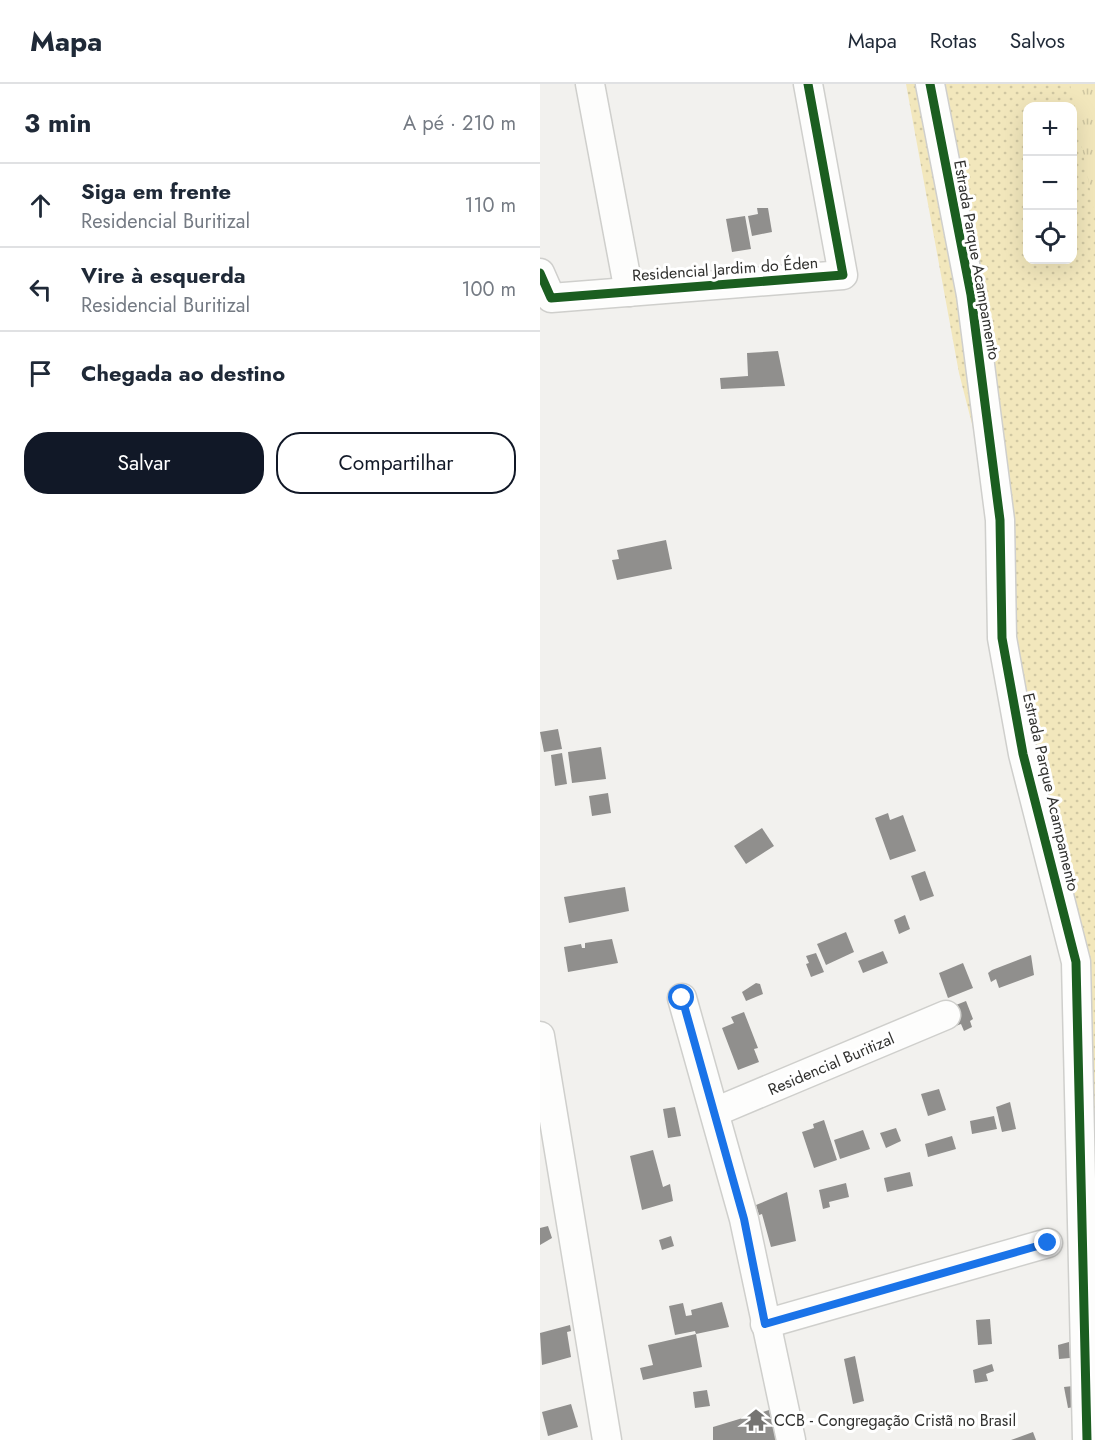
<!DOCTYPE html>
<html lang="pt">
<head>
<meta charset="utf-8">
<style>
  body { margin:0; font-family:Jost,sans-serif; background:#f2f2f3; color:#1f2937 }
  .controls { position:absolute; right:18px; top:18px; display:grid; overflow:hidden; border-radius:12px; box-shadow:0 6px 24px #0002 }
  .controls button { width:54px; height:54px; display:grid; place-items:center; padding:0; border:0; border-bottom:2px solid #e0e1e3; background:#fff; color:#1f2937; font:30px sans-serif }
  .stop { position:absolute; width:18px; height:18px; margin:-14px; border:4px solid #1a73e8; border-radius:50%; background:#fff }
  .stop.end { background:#1a73e8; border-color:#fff; box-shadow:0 2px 6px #0008 }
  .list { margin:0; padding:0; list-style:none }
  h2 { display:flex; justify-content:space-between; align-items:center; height:78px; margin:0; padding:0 24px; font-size:26px }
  h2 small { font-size:20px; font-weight:400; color:#747a83 }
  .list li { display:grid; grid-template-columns:39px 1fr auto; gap:18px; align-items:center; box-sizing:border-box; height:84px; padding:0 24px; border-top:2px solid #e0e1e3 }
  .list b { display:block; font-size:22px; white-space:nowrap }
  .list p { margin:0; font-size:20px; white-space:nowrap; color:#747a83 }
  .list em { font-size:20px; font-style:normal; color:#747a83 }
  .actions { display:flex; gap:12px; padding:18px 24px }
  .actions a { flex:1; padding:14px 0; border:2px solid #111827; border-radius:24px; text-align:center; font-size:21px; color:#111827 }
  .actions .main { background:#111827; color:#fff }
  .icon { flex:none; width:33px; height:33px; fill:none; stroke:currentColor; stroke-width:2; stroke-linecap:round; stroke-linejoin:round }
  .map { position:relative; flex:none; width:555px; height:1356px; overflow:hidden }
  header { display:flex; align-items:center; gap:36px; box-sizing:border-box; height:84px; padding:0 30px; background:#fff; border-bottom:2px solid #e0e1e3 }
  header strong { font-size:28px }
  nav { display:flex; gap:33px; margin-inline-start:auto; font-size:21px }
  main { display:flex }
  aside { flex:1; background:#fff }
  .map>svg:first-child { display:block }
</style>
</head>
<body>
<header>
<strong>Mapa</strong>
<nav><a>Mapa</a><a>Rotas</a><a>Salvos</a></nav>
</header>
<main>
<aside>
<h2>3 min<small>A pé · 210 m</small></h2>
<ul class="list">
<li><svg class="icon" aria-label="ahead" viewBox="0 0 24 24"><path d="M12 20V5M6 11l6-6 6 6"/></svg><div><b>Siga em frente</b><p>Residencial Buritizal</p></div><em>110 m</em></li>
<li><svg class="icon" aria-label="left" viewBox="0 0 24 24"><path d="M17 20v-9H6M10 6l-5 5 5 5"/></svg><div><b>Vire à esquerda</b><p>Residencial Buritizal</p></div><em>100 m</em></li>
<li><svg class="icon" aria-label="arrive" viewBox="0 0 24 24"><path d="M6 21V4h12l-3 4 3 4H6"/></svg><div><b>Chegada ao destino</b></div></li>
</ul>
<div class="actions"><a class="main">Salvar</a><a>Compartilhar</a></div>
</aside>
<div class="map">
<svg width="555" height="1356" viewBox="0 0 555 1356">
  <defs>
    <pattern id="grass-dots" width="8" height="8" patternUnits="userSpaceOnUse" patternTransform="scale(1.5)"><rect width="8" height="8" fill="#f2e7bc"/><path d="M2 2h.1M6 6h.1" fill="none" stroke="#d0c7a2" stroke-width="1.8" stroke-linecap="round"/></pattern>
    <pattern id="park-tufts" width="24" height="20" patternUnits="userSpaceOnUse" patternTransform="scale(1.5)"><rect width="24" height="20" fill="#f2e7bc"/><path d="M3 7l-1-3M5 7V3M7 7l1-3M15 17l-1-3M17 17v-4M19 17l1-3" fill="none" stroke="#d0c7a2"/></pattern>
  </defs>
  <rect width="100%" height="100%" fill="#f2f1ee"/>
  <path fill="url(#grass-dots)" fill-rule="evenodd" d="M366 0H555V1356L526 888 446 395 419 289ZM488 22H532V176H488Z"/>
  <path fill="url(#park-tufts)" d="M530 0H555V132Z"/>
  <g fill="#908f8d">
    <path d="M217 124H228L232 148 212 152 208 132 218 130Z"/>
    <path d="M205 132 211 165 192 168 186 135Z"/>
    <path d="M238 267 245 302 181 305 180 294 208 292 207 269Z"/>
    <path d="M126 456 132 485 77 496 72 476 79 475 77 466Z"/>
    <path d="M18 645 22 665 4 668 0 648Z"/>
    <path d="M61 663 66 695 32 699 28 668Z"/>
    <path d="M22 669 27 700 15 702 11 671Z"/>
    <path d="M68 709 71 729 52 732 49 712Z"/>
    <path d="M348 729 350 736 363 731 376 767 350 776 335 734Z"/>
    <path d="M222 744 234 762 206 780 194 762Z"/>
    <path d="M385 787 394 812 380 817 371 792Z"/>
    <path d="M85 803 89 827 29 839 24 813Z"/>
    <path d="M365 831 370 845 359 850 354 836Z"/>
    <path d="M306 848 314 868 286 881 277 860Z"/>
    <path d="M72 855 78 879 28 888 24 863 41 860 42 864H45V859Z"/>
    <path d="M343 867 348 879 323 889 318 877Z"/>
    <path d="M276 869 284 888 271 893 266 880 269 879 266 872Z"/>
    <path d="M491 871 494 891 459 904 456 895 451 898 448 889 452 886Z"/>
    <path d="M423 879 433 904 408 914 399 889Z"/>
    <path d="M216 899 220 900 223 910 206 917 202 908Z"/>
    <path d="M426 917 433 935 430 937 432 943 424 947 421 940 413 943 406 925Z"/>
    <path d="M204 928 218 964 214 965 219 978 198 986 182 944 194 939 191 933Z"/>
    <path d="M399 1005 406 1026 388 1032 381 1010Z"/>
    <path d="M470 1018 476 1045 462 1048 456 1023Z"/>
    <path d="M135 1023 141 1052 128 1054 123 1025Z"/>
    <path d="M454 1032 457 1045 432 1050 430 1037Z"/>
    <path d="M284 1036 297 1076 274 1084 262 1048 274 1044 273 1040Z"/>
    <path d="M356 1044 361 1057 346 1064 340 1049Z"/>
    <path d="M323 1046 330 1065 300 1075 294 1056Z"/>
    <path d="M412 1052 416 1065 388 1073 385 1060Z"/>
    <path d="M113 1066 123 1103 130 1100 133 1117 102 1126 90 1072Z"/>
    <path d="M370 1088 373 1102 347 1108 344 1094Z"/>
    <path d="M306 1099 309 1113 289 1118 290 1123 283 1125 279 1106Z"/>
    <path d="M247 1108 256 1157 231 1163 222 1130 219 1131 216 1121Z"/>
    <path d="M8 1142 12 1154 0 1161V1144Z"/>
    <path d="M131 1152 134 1162 122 1166 119 1156Z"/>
    <path d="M182 1218 189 1243 156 1250 162 1283 103 1296 100 1284 113 1281 108 1261 156 1250 155 1247 135 1251 129 1222 143 1219 146 1232 152 1231 151 1226Z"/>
    <path d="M450 1235 452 1260 438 1261 436 1236Z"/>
    <path d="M30 1241 31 1247 27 1248 31 1273 2 1281 0 1249Z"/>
    <path d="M529 1258 530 1274 519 1275 518 1261Z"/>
    <path d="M315 1272 324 1317 313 1320 304 1275Z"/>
    <path d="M452 1280 454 1287 446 1290 448 1297 435 1299 433 1286Z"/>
    <path d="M533 1302 534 1323 528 1324 524 1303Z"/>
    <path d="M167 1306 170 1322 155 1324 153 1308Z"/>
    <path d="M31 1320 38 1343 8 1352 2 1328Z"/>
    <path d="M229 1326 236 1356H173V1343Z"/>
    <path d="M493 1348 496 1356H471Z"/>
  </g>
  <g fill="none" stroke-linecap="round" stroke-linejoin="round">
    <g stroke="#cfcfcc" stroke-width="31">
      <g id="minor">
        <path d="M50 0 89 208"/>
        <path d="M390 0 431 211 460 436 462 554 483 670 536 878 547 1356"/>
        <path d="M0 189 11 214 303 191 268 0"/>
        <path d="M142 914 204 1135 251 1356"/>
        <path d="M0 952 67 1356"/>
        <path d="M175 1028 406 931"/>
        <path d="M225 1240 508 1159"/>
      </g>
    </g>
    <use href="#minor" stroke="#fdfdfc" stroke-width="28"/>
    <g stroke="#fff" stroke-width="13">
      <g id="cycleway">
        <path d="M390 0 431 211 460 436 462 554 483 670 536 878 547 1356"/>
        <path d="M0 189 11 214 303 191 268 0"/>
      </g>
    </g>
    <use href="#cycleway" stroke="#1b5e20" stroke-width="9"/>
  </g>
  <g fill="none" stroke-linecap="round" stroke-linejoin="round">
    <path stroke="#1a73e8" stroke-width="8" d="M142 914 204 1135 225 1240 508 1159"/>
  </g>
  <defs>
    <g id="temple-bare" transform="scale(1.8)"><path d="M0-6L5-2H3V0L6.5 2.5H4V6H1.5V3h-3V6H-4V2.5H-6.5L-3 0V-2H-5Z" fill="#757472" stroke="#fff" stroke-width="2.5" paint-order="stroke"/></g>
  </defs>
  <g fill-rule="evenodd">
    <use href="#temple-bare" x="216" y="1336"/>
  </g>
  <g text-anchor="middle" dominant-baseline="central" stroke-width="6" stroke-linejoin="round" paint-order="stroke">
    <g font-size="16" fill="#31312f" stroke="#fff">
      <text transform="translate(437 176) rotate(80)">Estrada Parque Acampamento</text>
      <text transform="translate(185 185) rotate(-4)">Residencial Jardim do Éden</text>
      <text transform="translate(511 708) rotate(77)">Estrada Parque Acampamento</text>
      <text transform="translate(291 980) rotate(-23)">Residencial Buritizal</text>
    </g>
    <g font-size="16" fill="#31312f" stroke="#fff" text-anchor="start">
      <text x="234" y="1336">CCB - Congregação Cristã no Brasil</text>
    </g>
  </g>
</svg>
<div class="controls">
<button>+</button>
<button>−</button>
<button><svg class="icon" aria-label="locate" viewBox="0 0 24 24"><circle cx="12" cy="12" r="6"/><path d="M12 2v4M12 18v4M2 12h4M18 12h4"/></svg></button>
</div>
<div class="stop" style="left:142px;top:914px"></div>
<div class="stop end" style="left:508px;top:1159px"></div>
</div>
</main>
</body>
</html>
